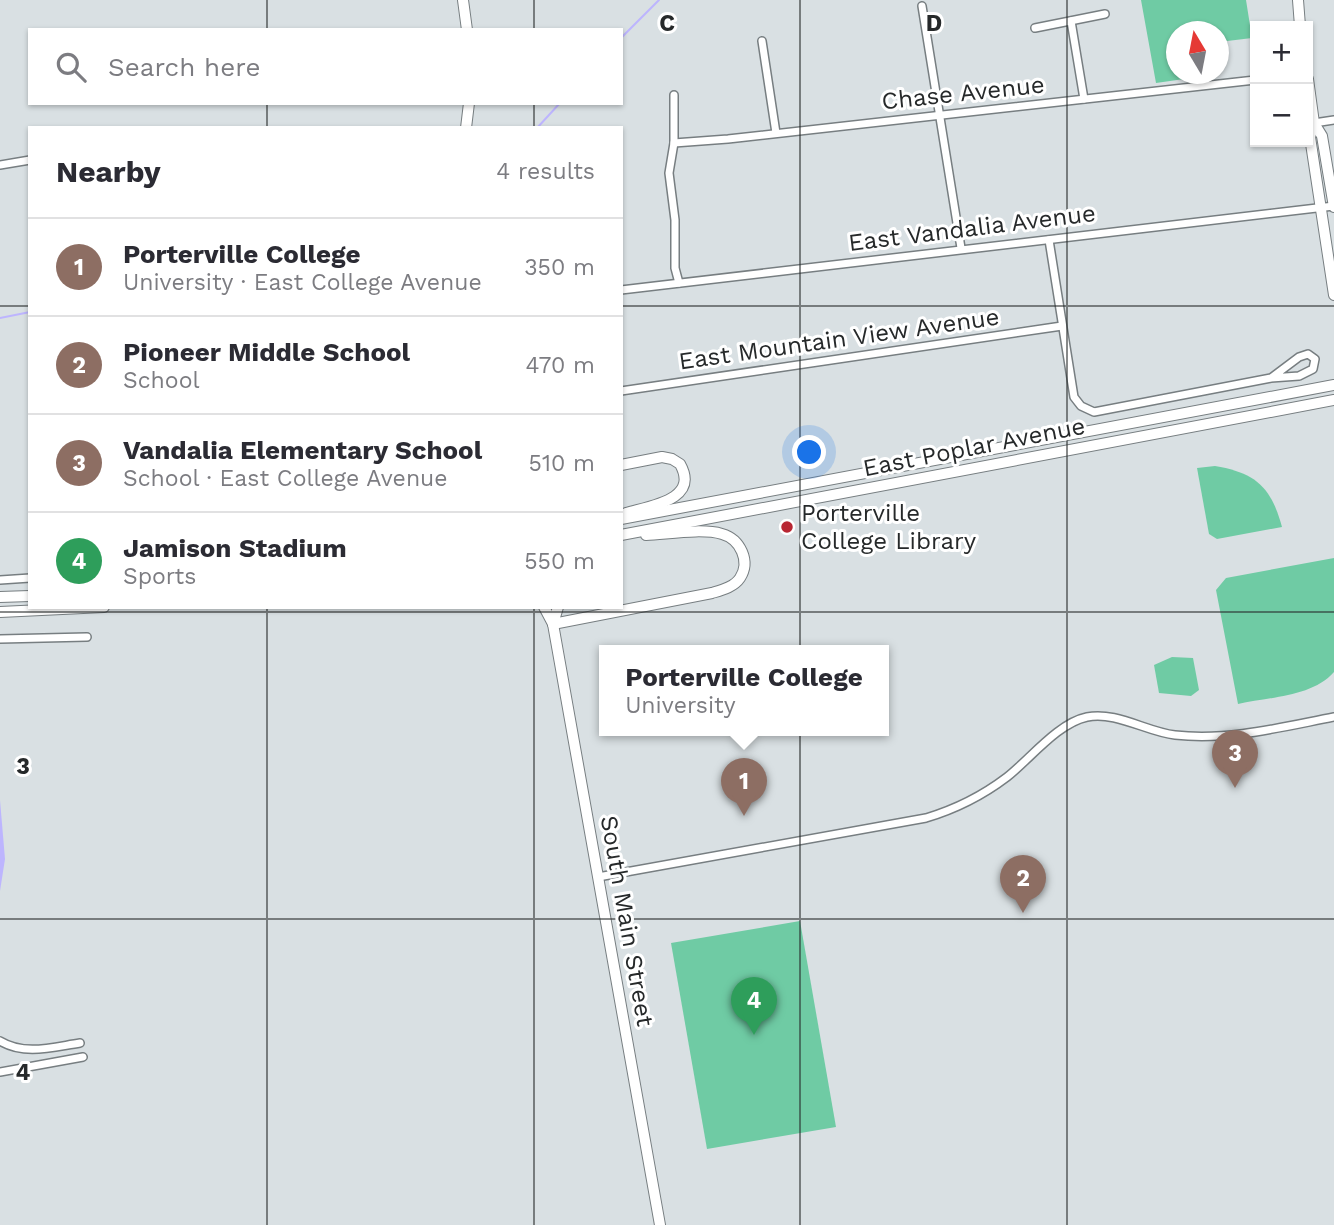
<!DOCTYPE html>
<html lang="en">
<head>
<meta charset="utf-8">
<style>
  body { margin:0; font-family:"Work Sans",sans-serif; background:#f7f7f7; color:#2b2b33 }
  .controls { position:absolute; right:21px; top:21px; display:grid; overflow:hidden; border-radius:0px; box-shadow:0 2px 5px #0004 }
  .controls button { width:63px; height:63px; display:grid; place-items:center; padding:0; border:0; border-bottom:2px solid #e1e1e2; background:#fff; color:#2b2b33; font:35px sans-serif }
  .compass { position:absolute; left:1166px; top:21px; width:63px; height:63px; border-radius:50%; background:#fff; box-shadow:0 2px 5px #0004; rotate:350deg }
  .you { position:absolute; left:810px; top:453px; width:24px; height:24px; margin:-18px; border:5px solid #fff; border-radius:50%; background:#1a73e8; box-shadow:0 0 0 10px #1a73e833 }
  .badge { display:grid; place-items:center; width:46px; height:46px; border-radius:50%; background:#1a73e8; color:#fff; font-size:23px; font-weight:700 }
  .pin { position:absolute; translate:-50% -58px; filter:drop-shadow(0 2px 4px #0008) }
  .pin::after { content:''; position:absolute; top:37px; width:24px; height:21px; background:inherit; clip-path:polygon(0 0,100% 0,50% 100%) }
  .popup { position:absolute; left:599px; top:645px; width:290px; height:91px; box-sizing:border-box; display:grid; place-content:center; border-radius:0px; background:#fff; filter:drop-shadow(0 2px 5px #0005); font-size:23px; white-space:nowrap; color:#7c7c81 }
  .popup b { font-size:26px; color:#2b2b33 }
  .popup::after { content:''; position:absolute; left:50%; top:100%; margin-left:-14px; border:14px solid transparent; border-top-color:#fff }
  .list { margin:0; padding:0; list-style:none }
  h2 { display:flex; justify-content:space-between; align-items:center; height:91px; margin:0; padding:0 28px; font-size:30px }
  h2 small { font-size:23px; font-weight:400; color:#7c7c81 }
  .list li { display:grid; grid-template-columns:46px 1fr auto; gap:21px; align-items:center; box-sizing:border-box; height:98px; padding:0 28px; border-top:2px solid #e1e1e2 }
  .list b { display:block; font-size:26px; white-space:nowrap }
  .list p { margin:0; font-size:23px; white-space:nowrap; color:#7c7c81 }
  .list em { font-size:23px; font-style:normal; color:#7c7c81 }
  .icon { flex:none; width:38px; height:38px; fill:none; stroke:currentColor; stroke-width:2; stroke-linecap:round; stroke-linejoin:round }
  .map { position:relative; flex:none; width:1334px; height:1225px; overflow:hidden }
  .search { position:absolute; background:#fff; box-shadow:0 2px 5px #0004; left:28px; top:28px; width:595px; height:77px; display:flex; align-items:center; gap:18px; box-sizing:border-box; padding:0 24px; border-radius:0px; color:#7c7c81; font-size:26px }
  .panel { position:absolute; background:#fff; box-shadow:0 2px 5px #0004; left:28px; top:126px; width:595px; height:483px; border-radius:0px }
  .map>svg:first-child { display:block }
</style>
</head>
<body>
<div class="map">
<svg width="1334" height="1225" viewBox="0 0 1334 1225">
  <rect width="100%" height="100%" fill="#d9e0e3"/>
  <g fill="#6fcba4">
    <path d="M1141 0H1246L1252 38 1219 42 1218 32H1176V74H1218L1219 67V74L1156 83Z"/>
    <path d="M1215 466C1256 473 1271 487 1282 527L1217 539 1209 534 1197 468Z"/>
    <path d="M1334 558V672C1312 697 1269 697 1238 704L1216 590 1226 578Z"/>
    <path d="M1172 657 1193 658 1199 690 1191 696 1159 693 1154 665Z"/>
    <path d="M800 921 836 1127 707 1149 671 943Z"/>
  </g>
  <path fill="#bdb5fe" d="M0 800 5 859 0 891Z"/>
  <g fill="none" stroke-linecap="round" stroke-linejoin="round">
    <g stroke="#bdb5fe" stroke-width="2">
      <path d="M621 38 659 0"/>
      <path d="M537 128 560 103"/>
      <path d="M0 318 30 312"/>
    </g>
    <g stroke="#777e81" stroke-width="10">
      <g id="minor">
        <path d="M922 6 961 248"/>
        <path d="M1071 21 1084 99"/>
        <path d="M1035 28 1105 14"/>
        <path d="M762 41 776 133"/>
        <path d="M674 95V143L669 173 675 220V268L679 283"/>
        <path d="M1314 123 1334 120"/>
        <path d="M674 143 728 139 1255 80"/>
        <path d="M0 165 30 160"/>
        <path d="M1049 240 1074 397 1081 406 1094 412 1271 378 1299 376 1313 369 1315 359 1308 354 1299 357 1271 378"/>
        <path d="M621 290 1334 206"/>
        <path d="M621 391 1062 326"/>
        <path d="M0 580 30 578"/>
        <path d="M0 639 87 637"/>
        <path d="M598 877 926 818C956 809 982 796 1007 777 1030 759 1058 723 1087 717 1116 711 1147 732 1175 735 1229 741 1282 727 1334 717"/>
        <path d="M0 1041C25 1056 53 1047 80 1043"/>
        <path d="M0 1072 83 1057"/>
      </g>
    </g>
    <g stroke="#777e81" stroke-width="12">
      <g id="secondary">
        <path d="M463 0 467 30"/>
        <path d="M1298 0 1300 26"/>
        <path d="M1308 79 1314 123 1322 136 1334 207"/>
        <path d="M1314 123 1310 137 1334 295"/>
        <path d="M466 128 469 103"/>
        <path d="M621 465 662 457 672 459 680 464C700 500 650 506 626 513"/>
        <path d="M621 519 1334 385"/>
        <path d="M621 535 1334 400"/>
        <path d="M0 597 30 596"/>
        <path d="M544 607 553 624 660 1225"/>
        <path d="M0 612 104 607"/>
        <path d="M553 624 712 593C722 590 734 587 740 578 751 561 740 539 722 534 702 528 668 534 646 535"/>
        <path d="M553 624 558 607"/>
      </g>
    </g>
    <use href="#minor" stroke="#fff" stroke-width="7"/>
    <use href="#secondary" stroke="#fff" stroke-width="10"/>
  </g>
  <path fill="none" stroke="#26292a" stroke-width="2" stroke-opacity="0.55" d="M267 0V30M534 0V30M800 0V1225M1067 0V1225M267 103V128M534 103V128M0 306H30M621 306H1334M267 607V1225M534 607V1225M0 612H1334M0 919H1334"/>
  <circle fill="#b82733" stroke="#fff" stroke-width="2.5" cx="787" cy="527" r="7"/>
  <g text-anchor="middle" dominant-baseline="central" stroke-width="6" stroke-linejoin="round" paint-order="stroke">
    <g font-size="24" fill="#26292a" stroke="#fff">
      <text transform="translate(963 93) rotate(-6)">Chase Avenue</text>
      <text transform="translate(972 228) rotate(-7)">East Vandalia Avenue</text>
      <text transform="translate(839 339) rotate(-8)">East Mountain View Avenue</text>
      <text transform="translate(974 447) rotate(-11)">East Poplar Avenue</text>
      <text transform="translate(627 921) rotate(80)">South Main Street</text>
    </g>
    <g font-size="24" fill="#26292a" stroke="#fff" text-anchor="start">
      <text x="801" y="513">Porterville<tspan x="801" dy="28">College Library</tspan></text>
    </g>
  </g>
  <g font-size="23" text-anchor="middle" font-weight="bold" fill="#26292a" stroke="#fff" stroke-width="6" stroke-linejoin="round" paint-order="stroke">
    <text x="667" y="31">C</text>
    <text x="934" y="31">D</text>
    <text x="23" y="774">3</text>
    <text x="23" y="1080">4</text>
  </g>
</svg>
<div class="controls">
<button>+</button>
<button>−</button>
</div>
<svg class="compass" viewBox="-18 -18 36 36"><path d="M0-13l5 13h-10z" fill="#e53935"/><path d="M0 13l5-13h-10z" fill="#7c7c81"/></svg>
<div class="you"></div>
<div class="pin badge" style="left:744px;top:816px;background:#8d6e63">1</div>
<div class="popup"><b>Porterville College</b>University</div>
<div class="pin badge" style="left:1023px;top:913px;background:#8d6e63">2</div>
<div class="pin badge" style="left:1235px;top:788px;background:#8d6e63">3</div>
<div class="pin badge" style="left:754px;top:1035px;background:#2e9e5b">4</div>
<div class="search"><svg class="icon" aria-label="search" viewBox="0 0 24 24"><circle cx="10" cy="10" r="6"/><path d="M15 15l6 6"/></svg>Search here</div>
<section class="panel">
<h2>Nearby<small>4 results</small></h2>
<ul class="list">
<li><span class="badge" style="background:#8d6e63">1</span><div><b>Porterville College</b><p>University · East College Avenue</p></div><em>350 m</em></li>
<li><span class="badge" style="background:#8d6e63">2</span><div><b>Pioneer Middle School</b><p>School</p></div><em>470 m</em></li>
<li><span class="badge" style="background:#8d6e63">3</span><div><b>Vandalia Elementary School</b><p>School · East College Avenue</p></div><em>510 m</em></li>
<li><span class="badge" style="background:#2e9e5b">4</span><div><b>Jamison Stadium</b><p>Sports</p></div><em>550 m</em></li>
</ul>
</section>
</div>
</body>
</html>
